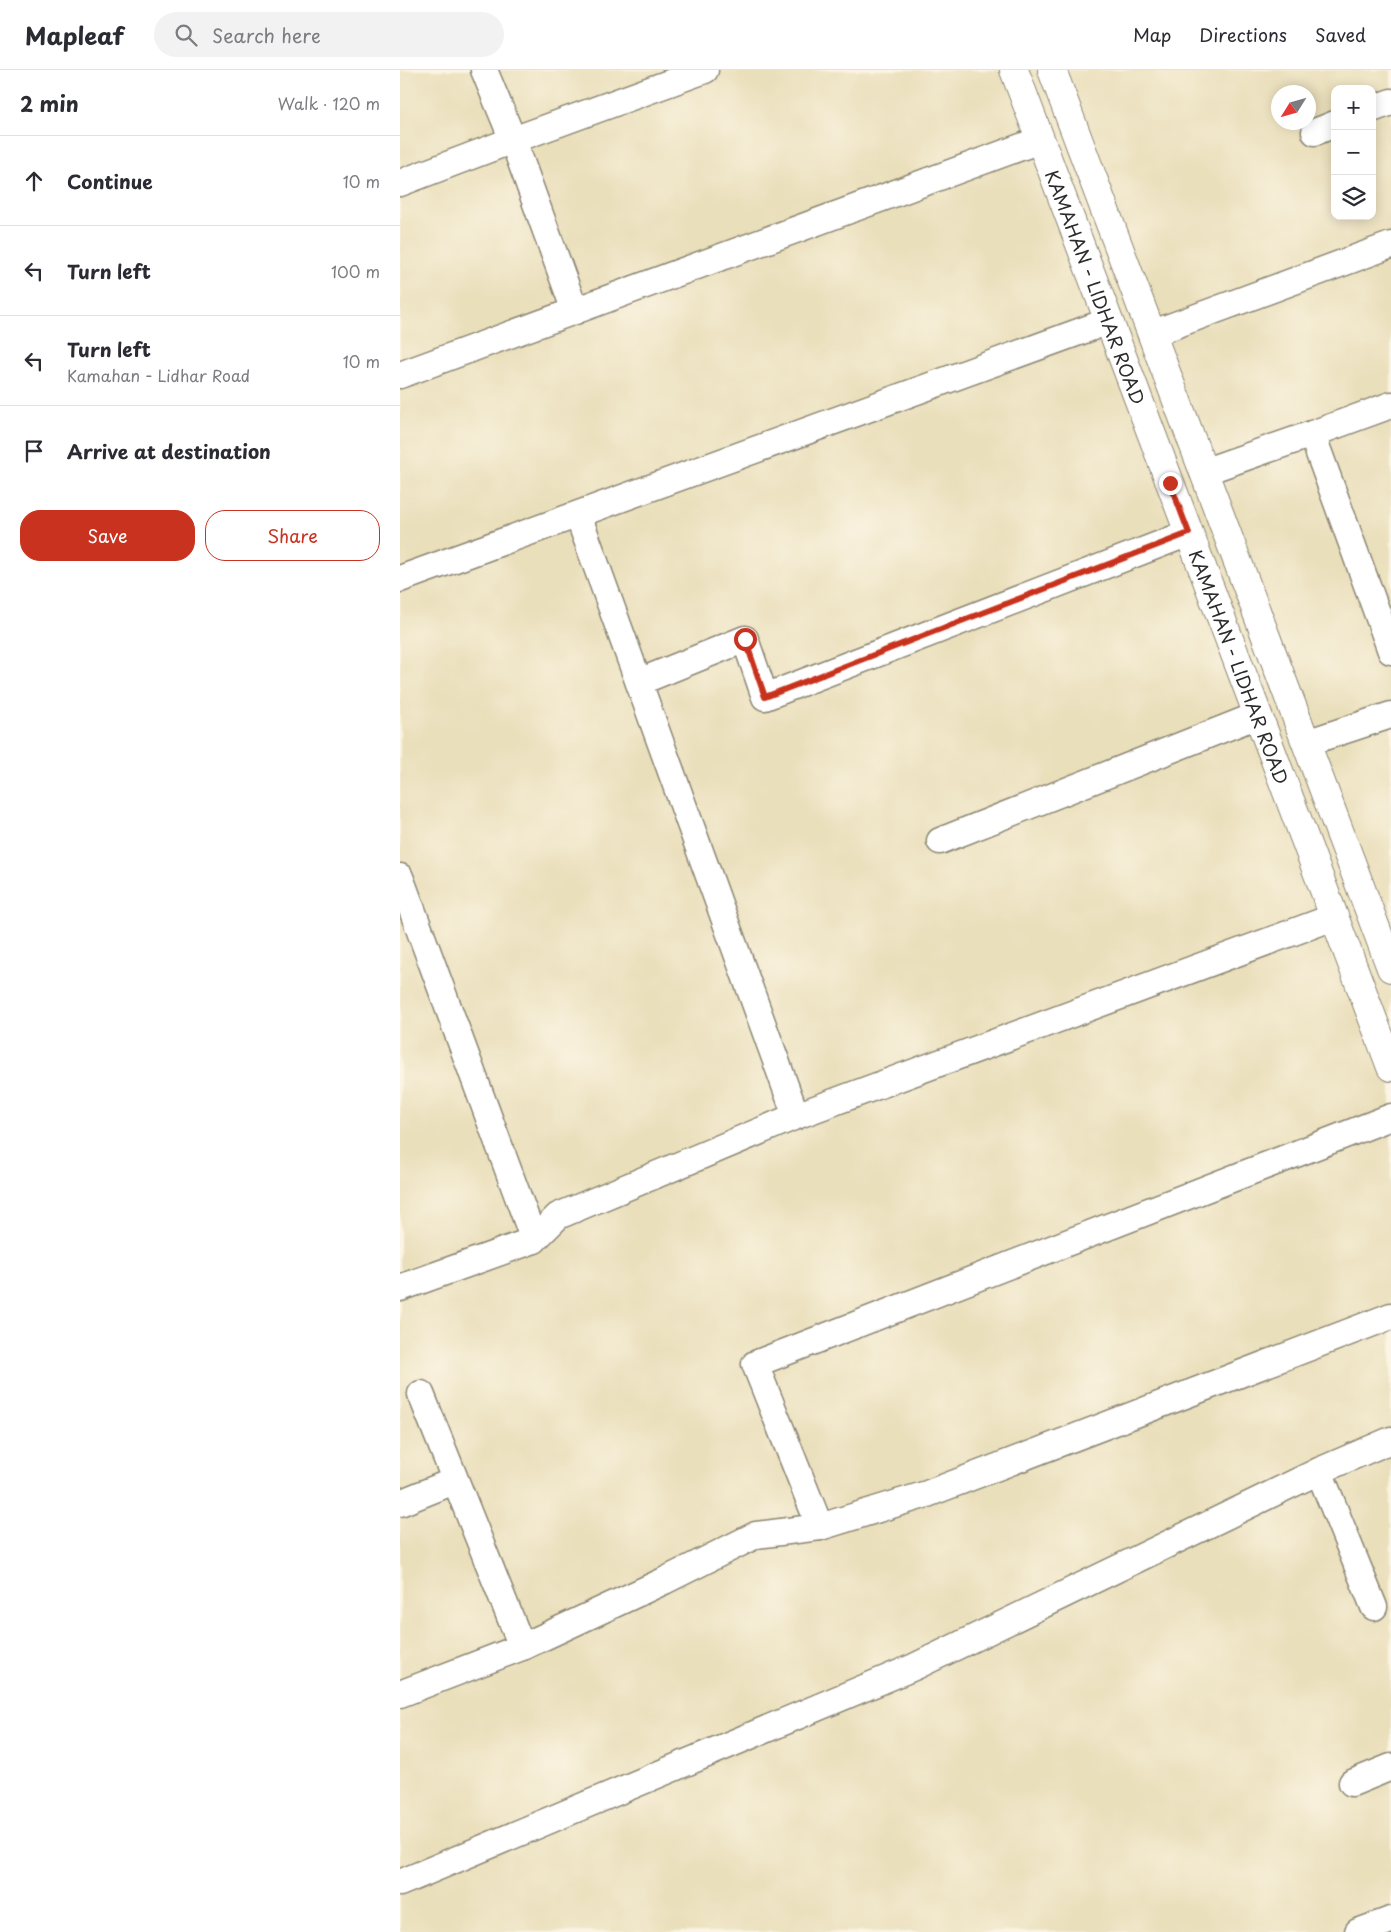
<!DOCTYPE html>
<html lang="en">
<head>
<meta charset="utf-8">
<style>
  body { margin:0; font-family:"Playpen Sans",sans-serif; background:#f2f2f3; color:#2b2b33 }
  .controls { position:absolute; right:15px; top:15px; display:grid; overflow:hidden; border-radius:10px; box-shadow:0 2px 12px #0003 }
  .controls button { width:45px; height:45px; display:grid; place-items:center; padding:0; border:0; border-bottom:1px solid #e1e1e2; background:#fff; color:#2b2b33; font:25px sans-serif }
  .compass { position:absolute; left:871px; top:15px; width:45px; height:45px; border-radius:50%; background:#fff; box-shadow:0 2px 12px #0003; rotate:233deg }
  .stop { position:absolute; width:15px; height:15px; margin:-11px; border:4px solid #c8321e; border-radius:50%; background:#fff }
  .stop.end { background:#c8321e; border-color:#fff; box-shadow:0 1px 5px #0008 }
  .list { margin:0; padding:0; list-style:none }
  h2 { display:flex; justify-content:space-between; align-items:center; height:65px; margin:0; padding:0 20px; font-size:21px }
  h2 small { font-size:16px; font-weight:400; color:#7c7c81 }
  .list li { display:grid; grid-template-columns:32px 1fr auto; gap:15px; align-items:center; box-sizing:border-box; height:90px; padding:0 20px; border-top:1px solid #e1e1e2 }
  .list b { display:block; font-size:19px; white-space:nowrap }
  .list p { margin:0; font-size:16px; white-space:nowrap; color:#7c7c81 }
  .list em { font-size:16px; font-style:normal; color:#7c7c81 }
  .actions { display:flex; gap:10px; padding:15px 20px }
  .actions a { flex:1; padding:11px 0; border:1px solid #c8321e; border-radius:20px; text-align:center; font-size:18px; color:#c8321e }
  .actions .main { background:#c8321e; color:#fff }
  .icon { flex:none; width:28px; height:28px; fill:none; stroke:currentColor; stroke-width:2; stroke-linecap:round; stroke-linejoin:round }
  .map { position:relative; flex:none; width:991px; height:1862px; overflow:hidden }
  header { display:flex; align-items:center; gap:30px; box-sizing:border-box; height:70px; padding:0 25px; background:#fff; border-bottom:1px solid #e1e1e2 }
  header strong { font-size:24px }
  nav { display:flex; gap:28px; margin-inline-start:auto; font-size:18px }
  .search { width:350px; height:45px; background:#f2f2f3; display:flex; align-items:center; gap:12px; box-sizing:border-box; padding:0 18px; border-radius:28px; color:#7c7c81; font-size:19px }
  main { display:flex }
  aside { flex:1; background:#fff }
  .map>svg:first-child { display:block }
</style>
</head>
<body>
<header>
<strong>Mapleaf</strong>
<div class="search"><svg class="icon" aria-label="search" viewBox="0 0 24 24"><circle cx="10" cy="10" r="6"/><path d="M15 15l6 6"/></svg>Search here</div>
<nav><a>Map</a><a>Directions</a><a>Saved</a></nav>
</header>
<main>
<aside>
<h2>2 min<small>Walk · 120 m</small></h2>
<ul class="list">
<li><svg class="icon" aria-label="ahead" viewBox="0 0 24 24"><path d="M12 20V5M6 11l6-6 6 6"/></svg><div><b>Continue</b></div><em>10 m</em></li>
<li><svg class="icon" aria-label="left" viewBox="0 0 24 24"><path d="M17 20v-9H6M10 6l-5 5 5 5"/></svg><div><b>Turn left</b></div><em>100 m</em></li>
<li><svg class="icon" aria-label="left" viewBox="0 0 24 24"><path d="M17 20v-9H6M10 6l-5 5 5 5"/></svg><div><b>Turn left</b><p>Kamahan - Lidhar Road</p></div><em>10 m</em></li>
<li><svg class="icon" aria-label="arrive" viewBox="0 0 24 24"><path d="M6 21V4h12l-3 4 3 4H6"/></svg><div><b>Arrive at destination</b></div></li>
</ul>
<div class="actions"><a class="main">Save</a><a>Share</a></div>
</aside>
<div class="map">
<svg width="991" height="1862" viewBox="0 0 991 1862">
  <rect width="100%" height="100%" fill="#fcf5e5"/>
  <filter id="ink" filterUnits="userSpaceOnUse"><feTurbulence type="fractalNoise" baseFrequency=".02" numOctaves="2"/><feDisplacementMap in="SourceGraphic" scale="10" xChannelSelector="R" yChannelSelector="G"/><feConvolveMatrix kernelMatrix="1 2 1 2 8 2 1 2 1" color-interpolation-filters="sRGB"/></filter>
  <filter id="wash" filterUnits="userSpaceOnUse"><feTurbulence type="fractalNoise" baseFrequency=".0096" numOctaves="4" result="noise"/><feDisplacementMap in="SourceGraphic" scale="20" xChannelSelector="R" yChannelSelector="G"/><feGaussianBlur stdDeviation="1.12" result="paint"/><feColorMatrix in="noise" values="0 0 0 0 0 0 0 0 0 0 0 0 0 0 0 0 0 1.4 0 .05"/><feComposite in="paint" operator="in"/></filter>
  <g filter="url(#wash)">
    <rect width="100%" height="100%" fill="#eadfbb"/>
  </g>
  <g filter="url(#ink)">
    <g fill="none" stroke-linecap="round" stroke-linejoin="round">
      <g stroke="#8a8573" stroke-width="29">
        <g id="minor">
          <path d="M972 39 991 32"/>
          <path d="M915 62 935 54"/>
          <path d="M0 113 113 70 84 0"/>
          <path d="M175 241 113 70 305 0"/>
          <path d="M751 264 991 175"/>
          <path d="M0 305 640 70"/>
          <path d="M912 364 991 335"/>
          <path d="M803 402 912 364 991 581"/>
          <path d="M178 445 396 1046"/>
          <path d="M0 509 709 251"/>
          <path d="M239 612 345 569 365 627 789 463"/>
          <path d="M906 673 991 645"/>
          <path d="M540 771 858 645"/>
          <path d="M0 807 134 1170"/>
          <path d="M0 1218 134 1170 158 1146 396 1046 934 847"/>
          <path d="M21 1324 122 1577"/>
          <path d="M919 1401 974 1537"/>
          <path d="M0 1433 54 1411"/>
          <path d="M420 1457 355 1294 991 1047"/>
          <path d="M0 1624 122 1577 264 1511 356 1465 420 1457 527 1424 991 1246"/>
          <path d="M952 1713 991 1697"/>
          <path d="M0 1813 514 1597 919 1401 991 1370"/>
          <path d="M958 1862 991 1850"/>
        </g>
      </g>
      <g stroke="#8a8573" stroke-width="30">
        <g id="secondary">
          <path id="s1" d="M614 0 991 997"/>
          <path d="M652 0 991 898"/>
        </g>
      </g>
      <use href="#minor" stroke="#fff" stroke-width="26"/>
      <use href="#secondary" stroke="#fff" stroke-width="28"/>
    </g>
  </g>
  <g fill="none" stroke-linecap="round" stroke-linejoin="round" filter="url(#ink)">
    <path stroke="#c8321e" stroke-width="6" d="M345 569 365 627 789 463 770 413"/>
  </g>
  <g text-anchor="middle" dominant-baseline="central" stroke-width="4" stroke-linejoin="round" paint-order="stroke">
    <g font-size="18" fill="#2b2b2b" stroke="#fcf5e5">
      <text stroke="none"><textPath href="#s1" startOffset="232">KAMAHAN - LIDHAR ROAD</textPath></text>
      <text stroke="none"><textPath href="#s1" startOffset="638">KAMAHAN - LIDHAR ROAD</textPath></text>
    </g>
  </g>
</svg>
<div class="controls">
<button>+</button>
<button>−</button>
<button><svg class="icon" aria-label="layers" viewBox="0 0 24 24"><path d="M12 4l9 5-9 5-9-5zM3 14l9 5 9-5"/></svg></button>
</div>
<svg class="compass" viewBox="-18 -18 36 36"><path d="M0-13l5 13h-10z" fill="#e53935"/><path d="M0 13l5-13h-10z" fill="#7c7c81"/></svg>
<div class="stop" style="left:345px;top:569px"></div>
<div class="stop end" style="left:770px;top:413px"></div>
</div>
</main>
</body>
</html>
